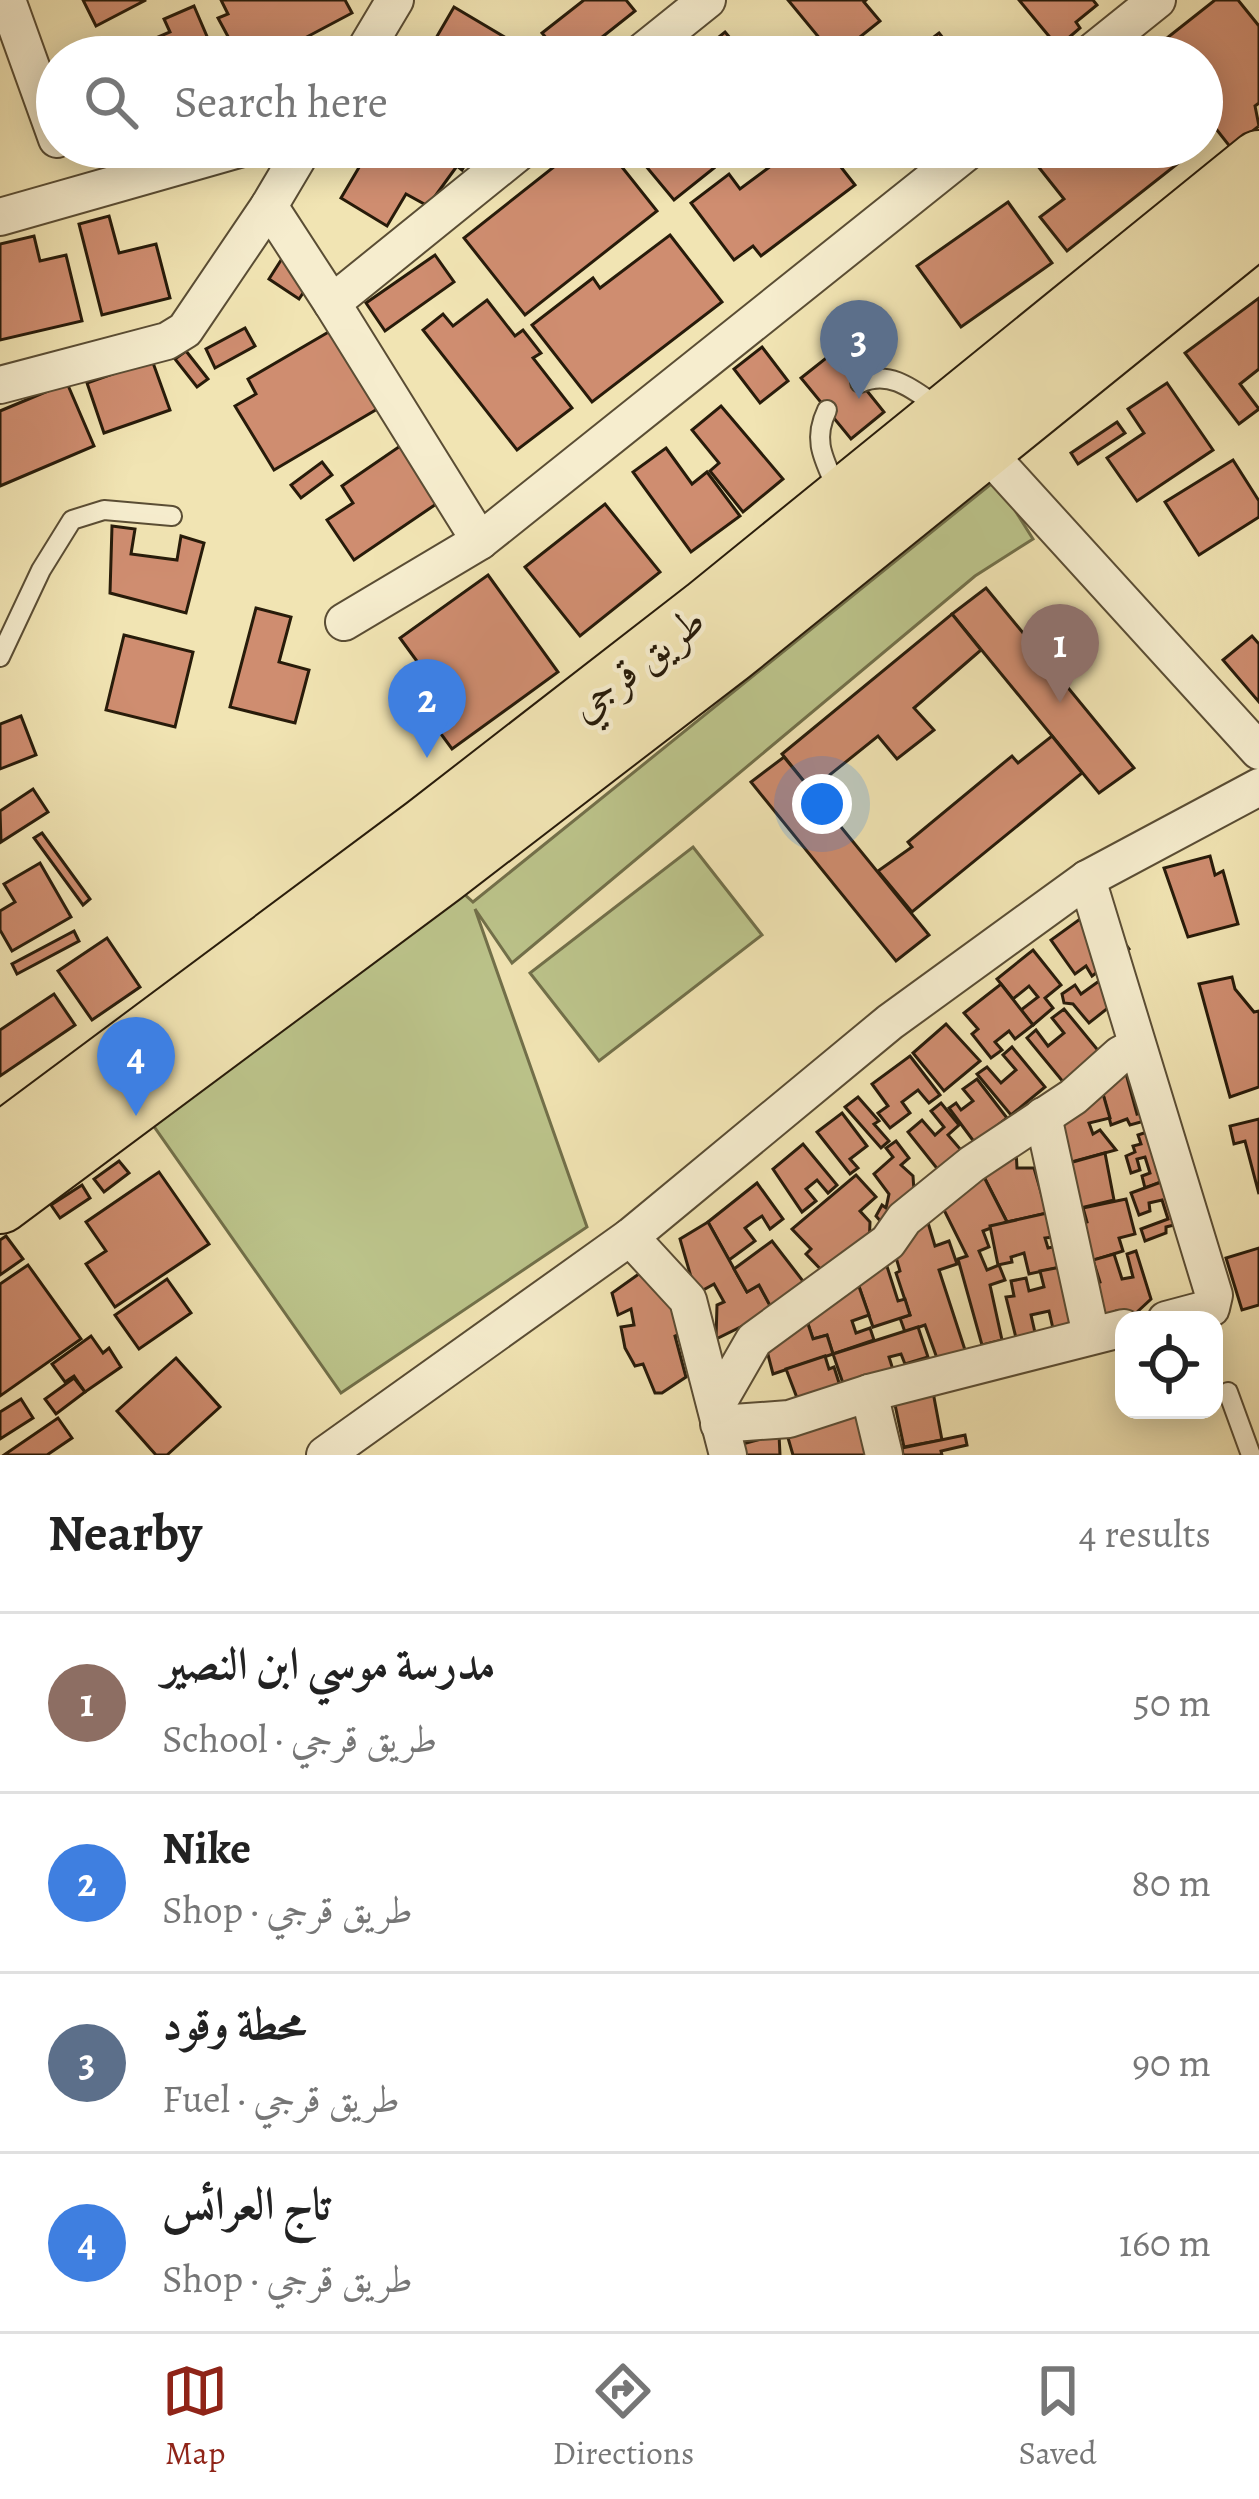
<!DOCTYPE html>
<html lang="en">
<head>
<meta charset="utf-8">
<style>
  body { margin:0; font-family:Alegreya,Amiri,serif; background:#f6f6f6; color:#222 }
  .controls { position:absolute; right:36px; bottom:36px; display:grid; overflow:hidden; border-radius:24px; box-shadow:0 6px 30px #0003 }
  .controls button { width:108px; height:108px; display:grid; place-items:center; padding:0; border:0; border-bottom:3px solid #e0e0e0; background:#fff; color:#222; font:60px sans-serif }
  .you { position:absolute; left:822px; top:804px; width:42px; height:42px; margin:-30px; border:9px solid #fff; border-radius:50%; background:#1a73e8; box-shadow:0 0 0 18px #1a73e833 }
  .badge { display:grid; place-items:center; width:78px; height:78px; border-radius:50%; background:#8f2418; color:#fff; font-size:39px; font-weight:700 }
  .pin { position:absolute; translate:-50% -99px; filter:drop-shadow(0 3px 6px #0008) }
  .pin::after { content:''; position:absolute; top:63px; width:42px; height:36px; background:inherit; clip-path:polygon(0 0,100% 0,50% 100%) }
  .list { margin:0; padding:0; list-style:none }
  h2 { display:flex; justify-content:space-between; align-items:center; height:156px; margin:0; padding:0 48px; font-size:51px }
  h2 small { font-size:39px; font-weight:400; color:#767676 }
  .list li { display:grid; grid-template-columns:78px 1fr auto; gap:36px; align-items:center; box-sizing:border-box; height:180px; padding:0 48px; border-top:3px solid #e0e0e0 }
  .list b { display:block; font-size:45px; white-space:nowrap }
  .list p { margin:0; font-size:39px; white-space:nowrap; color:#767676 }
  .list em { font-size:39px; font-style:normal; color:#767676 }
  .icon { flex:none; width:66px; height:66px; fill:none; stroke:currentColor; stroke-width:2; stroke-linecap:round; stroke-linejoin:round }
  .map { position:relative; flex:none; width:1259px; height:1455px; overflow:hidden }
  .search { position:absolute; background:#fff; box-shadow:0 6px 30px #0003; left:36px; right:36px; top:36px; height:132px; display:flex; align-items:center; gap:30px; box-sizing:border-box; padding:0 42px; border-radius:66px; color:#767676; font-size:45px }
  .sheet { height:876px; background:#fff }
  nav { display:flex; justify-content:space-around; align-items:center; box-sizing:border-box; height:168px; border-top:3px solid #e0e0e0; background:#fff; font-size:33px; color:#767676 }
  nav a { display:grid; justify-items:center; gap:6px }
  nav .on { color:#8f2418 }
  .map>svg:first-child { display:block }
</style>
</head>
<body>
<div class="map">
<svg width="1259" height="1455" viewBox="0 0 1259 1455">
  <rect width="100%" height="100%" fill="#f1e4b3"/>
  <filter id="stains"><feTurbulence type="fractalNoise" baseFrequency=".00167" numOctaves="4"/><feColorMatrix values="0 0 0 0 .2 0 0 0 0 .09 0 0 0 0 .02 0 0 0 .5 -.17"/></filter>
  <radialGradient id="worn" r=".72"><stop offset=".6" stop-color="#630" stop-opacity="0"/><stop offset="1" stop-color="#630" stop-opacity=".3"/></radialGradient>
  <g fill="#bcc48b" stroke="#72704a" stroke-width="3">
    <path d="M996 480 1033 539 975 576 512 963 475 909 587 1227 341 1393 146 1115 464 894 473 902Z"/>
    <path d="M693 847 762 935 599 1061 530 973Z"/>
  </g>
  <g fill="#cf8d70" stroke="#271b0a" stroke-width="3">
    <path d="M83 0H146L96 26Z"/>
    <path d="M221 0H345L352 13 269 57H239L218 18 228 14Z"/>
    <path d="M584 0H626L635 11 577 57H562L542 33Z"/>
    <path d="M788 0H866L864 2 880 21 835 57Z"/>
    <path d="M1019 0H1093L1097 5 1076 22 1080 28 1058 47Z"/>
    <path d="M1215 0H1238L1259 26V103L1255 106 1259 126 1231 148 1202 111V57H1159L1153 49Z"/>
    <path d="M194 6 215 55 225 51 228 57H142L137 46 170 32 164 19Z"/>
    <path d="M454 7 538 57H425Z"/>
    <path d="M725 32 746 57H694Z"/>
    <path d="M939 33 958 57H907Z"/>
    <path d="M371 147H475L462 170 457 166 428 206 406 194 387 226 341 198Z"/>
    <path d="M579 147H606L657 211 525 315 464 238Z"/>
    <path d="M630 147H697L714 168 674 200Z"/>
    <path d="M788 147H840L847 155 837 162 855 185 761 256 753 246 734 260 691 203 729 174 740 189 791 151Z"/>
    <path d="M1039 147H1170L1181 161 1067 251 1040 217 1064 199 1029 155Z"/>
    <path d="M1008 202 1052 263 961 327 917 266Z"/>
    <path d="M109 216 119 253 156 244 170 298 102 315 79 224Z"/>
    <path d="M670 235 722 302 592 402 532 325 593 278 600 288Z"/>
    <path d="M34 236 40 261 66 255 82 321 0 340V244Z"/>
    <path d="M435 255 454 282 385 331 366 303Z"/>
    <path d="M283 257 314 277 299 299 269 279Z"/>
    <path d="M1259 298V369L1240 384 1259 409 1239 424 1185 353Z"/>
    <path d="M487 300 515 336 523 330 541 353 533 358 572 408 517 450 423 330 443 314 453 326Z"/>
    <path d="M245 328 255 346 215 368 206 349Z"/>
    <path d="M332 330 379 408 274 470 235 406 256 394 248 379Z"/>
    <path d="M762 347 788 381 760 403 734 369Z"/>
    <path d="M186 351 208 379 197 387 175 359Z"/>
    <path d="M835 351 884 412 851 439 801 378Z"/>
    <path d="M152 360 170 410 104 433 87 383Z"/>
    <path d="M67 383 94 446 0 486V411Z"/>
    <path d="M1167 383 1213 450 1137 501 1107 458 1144 433 1128 409Z"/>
    <path d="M721 406 783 479 743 512 710 471 719 463 692 430Z"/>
    <path d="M1117 422 1125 433 1078 464 1071 453Z"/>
    <path d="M406 442 445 498 354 560 327 520 353 503 342 486Z"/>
    <path d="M666 448 692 484 707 472 740 516 691 552 633 472Z"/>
    <path d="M1233 460 1259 501V517L1199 555 1165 502Z"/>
    <path d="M322 462 332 475 301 498 291 485Z"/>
    <path d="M605 504 660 572 580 636 525 567Z"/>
    <path d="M112 526 135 529 131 554 177 560 181 536 204 543 186 613 110 593Z"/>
    <path d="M488 575 558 672 452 749 419 704 438 690 400 638Z"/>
    <path d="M986 588 1134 768 1099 793 952 614Z"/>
    <path d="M256 608 291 617 279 662 309 670 295 723 230 707Z"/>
    <path d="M952 614 981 650 914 708 934 730 897 759 878 736 811 790 782 754Z"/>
    <path d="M124 635 193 652 175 727 106 710Z"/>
    <path d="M1252 636 1259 644V702L1223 660Z"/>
    <path d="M21 716 36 755 0 769V724Z"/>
    <path d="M1052 736 1082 773 912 912 878 871 912 847 908 842 1012 756 1018 763Z"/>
    <path d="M784 757 929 935 896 961 751 782Z"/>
    <path d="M33 789 48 812 1 842 0 811Z"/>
    <path d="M42 833 90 899 83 905 34 838Z"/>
    <path d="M1210 856 1215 875 1223 871 1238 924 1188 937 1164 868Z"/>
    <path d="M40 863 71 917 12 951 0 930V911L15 902 4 884Z"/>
    <path d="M1098 906 1129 949 1092 976 1086 966 1075 974 1051 940Z"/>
    <path d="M74 931 79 941 17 974 12 964Z"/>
    <path d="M107 938 140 987 92 1020 58 971Z"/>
    <path d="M1033 950 1061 985 1045 998 1053 1008 1033 1025 1021 1010 1038 997 1029 986 1013 999 997 979Z"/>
    <path d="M1106 976 1113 1004 1089 1023 1073 1004 1064 1003 1062 994 1075 985 1081 994Z"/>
    <path d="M1232 977 1235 989 1254 1012 1259 1011V1087L1230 1097 1199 984Z"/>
    <path d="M1001 984 1033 1025 1015 1039 1009 1031 995 1042 1002 1050 991 1058 972 1034 978 1029 964 1013Z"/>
    <path d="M54 994 75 1025 0 1076V1030Z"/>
    <path d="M1064 1009 1101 1054 1064 1083 1027 1038 1036 1030 1048 1046 1064 1033 1052 1018Z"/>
    <path d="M946 1024 980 1061 944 1091 913 1053Z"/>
    <path d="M1012 1047 1045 1087 1011 1115 977 1074 987 1067 1001 1083 1016 1070 1003 1055Z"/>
    <path d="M910 1056 940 1095 929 1103 918 1090 902 1102 910 1113 890 1128 878 1113 888 1106 872 1084Z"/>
    <path d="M1124 1066 1137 1114 1162 1106 1180 1175 1145 1188 1142 1176 1150 1173 1145 1157 1137 1159 1140 1170 1131 1173 1126 1156 1135 1152 1133 1146 1141 1144 1138 1135 1147 1132 1144 1121 1130 1125 1127 1119 1111 1125 1101 1087Z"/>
    <path d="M977 1079 1007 1118 975 1143 949 1108 956 1103 961 1110 973 1101 963 1089Z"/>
    <path d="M1101 1087 1110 1118 1089 1123 1093 1134 1100 1130 1116 1150 1064 1164 1056 1120Z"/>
    <path d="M858 1097 879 1121 874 1124 889 1141 881 1148 845 1107Z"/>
    <path d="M941 1103 959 1125 948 1135 967 1157 943 1176 908 1132 922 1120 935 1135 944 1127 931 1111Z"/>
    <path d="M842 1113 867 1146 850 1159 858 1168 850 1174 817 1132Z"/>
    <path d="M1259 1119V1194L1245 1141 1234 1144 1230 1126Z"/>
    <path d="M896 1141 909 1158 901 1165 913 1176 914 1191 883 1224 876 1216 882 1205 886 1208 889 1194 874 1174 893 1157 886 1148Z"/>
    <path d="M803 1144 837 1185 828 1193 817 1180 806 1189 816 1201 802 1212 773 1169Z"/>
    <path d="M1016 1150 1017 1168H1034L1047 1213 1007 1222 984 1177Z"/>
    <path d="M1105 1153 1114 1200 1068 1211 1055 1167Z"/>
    <path d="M119 1161 129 1173 104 1192 94 1179Z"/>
    <path d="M159 1172 209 1244 115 1307 86 1264 106 1251 86 1222Z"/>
    <path d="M1186 1173V1222L1166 1227V1233L1145 1241 1141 1229 1168 1219 1162 1200 1149 1203 1150 1211 1139 1215 1131 1193Z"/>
    <path d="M856 1175 876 1197 860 1211 870 1222 869 1248 830 1279 806 1254 811 1249 792 1229Z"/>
    <path d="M984 1177 1007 1222 983 1231 989 1247 979 1251 987 1270 999 1265 1005 1280 990 1285 1002 1340 982 1345 958 1259 967 1256 943 1208Z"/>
    <path d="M757 1183 783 1219 770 1229 762 1216 753 1222 745 1228 755 1241 729 1260 708 1222Z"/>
    <path d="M82 1185 90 1198 60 1218 51 1205Z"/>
    <path d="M1126 1199 1135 1234 1119 1238 1123 1251 1085 1263 1073 1226 1087 1222 1083 1208Z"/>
    <path d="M1047 1213 1053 1237 1045 1238 1048 1248 1057 1246 1061 1267 1029 1274 1024 1253 1011 1257 1012 1262 998 1265 990 1226Z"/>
    <path d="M926 1216 935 1246 949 1241 957 1264 939 1270 966 1353 938 1361 925 1325 905 1332 900 1318 910 1315 896 1273 900 1271 895 1254Z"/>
    <path d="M708 1222 747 1292 759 1285 773 1311 716 1339 717 1305 724 1302 714 1284 696 1294 680 1239Z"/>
    <path d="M6 1236 23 1259 0 1275V1240Z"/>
    <path d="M772 1241 806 1285 773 1311 759 1285 747 1292 734 1269Z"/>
    <path d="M1259 1248V1305L1242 1310 1226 1258Z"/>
    <path d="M1136 1251 1151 1299 1136 1313 1116 1311 1102 1318 1091 1285 1100 1282 1093 1260 1114 1254 1122 1279 1133 1277 1127 1254Z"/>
    <path d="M884 1257 898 1301 905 1299 910 1315 873 1327 856 1278Z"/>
    <path d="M28 1265 81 1339 0 1396V1284Z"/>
    <path d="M1061 1267 1076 1328 1054 1333 1049 1311 1031 1315 1036 1337 1017 1342 1006 1297 1014 1296 1011 1281 1026 1278 1029 1291 1044 1287 1040 1271Z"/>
    <path d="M643 1271 671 1295 682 1333 675 1336 686 1377 662 1393H655L643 1364 635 1366 625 1348 621 1327 634 1325 631 1309 618 1315 612 1293Z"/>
    <path d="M856 1278 869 1315 852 1321 856 1333 870 1328 874 1340 833 1354 827 1335 813 1339 805 1315Z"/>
    <path d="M167 1279 191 1313 139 1349 115 1315Z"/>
    <path d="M805 1315 813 1339 827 1335 833 1354 773 1374 766 1347Z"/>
    <path d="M918 1327 928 1357 905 1364 901 1354 889 1357 895 1376 846 1392 833 1354Z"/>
    <path d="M91 1336 103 1353 109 1348 121 1367 85 1392 74 1376 65 1382 52 1364Z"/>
    <path d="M825 1356 829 1369 834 1367 841 1389 799 1403 786 1369Z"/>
    <path d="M176 1358 220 1407 167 1455H156L117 1411Z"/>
    <path d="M74 1378 85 1392 56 1414 45 1399Z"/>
    <path d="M933 1392 942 1440 904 1447 894 1400Z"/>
    <path d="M21 1399 33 1418 0 1439V1412Z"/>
    <path d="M858 1412 869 1455H793L786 1431Z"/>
    <path d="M58 1418 72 1438 47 1455H4Z"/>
    <path d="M779 1434 780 1455H738L735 1446Z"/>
    <path d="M965 1435 967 1445 941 1451 942 1455H903L902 1448Z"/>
  </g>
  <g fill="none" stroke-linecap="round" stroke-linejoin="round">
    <g stroke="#5a4d34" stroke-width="22">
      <g id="service">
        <path d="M860 383C890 369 914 390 938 407"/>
        <path d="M827 410C812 441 824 459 837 489"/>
        <path d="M0 657 41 570 72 520 104 510 172 516"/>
        <path d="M1228 1392 1251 1455"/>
      </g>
    </g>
    <g stroke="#5a4d34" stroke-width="40">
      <g id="minor">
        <path d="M7 0 57 139"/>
        <path d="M361 57 395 0"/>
        <path d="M636 57 707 0"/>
        <path d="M1086 57 1157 0"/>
        <path d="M269 206 332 303"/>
        <path d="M0 217 246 147"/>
        <path d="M0 385 167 341 185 330 269 206 304 147"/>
        <path d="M983 448 1259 751"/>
        <path d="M480 541 332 303 525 147"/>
        <path d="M344 622 480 541 973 147"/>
        <path d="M1087 879 1214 1295 1211 1308 1166 1320"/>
        <path d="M1043 1116 1091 1335"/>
        <path d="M630 1237 688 1300 728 1455"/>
        <path d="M869 1393 884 1455"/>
        <path d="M716 1406 754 1340 888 1242 904 1219 972 1164 1073 1097 1120 1055 1137 1046"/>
        <path d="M719 1424 789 1419 869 1393 1124 1328"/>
        <path d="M325 1455 630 1237 890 1022 1087 879 1259 787"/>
      </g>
    </g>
    <g stroke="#271b0a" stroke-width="64">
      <g id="trunk">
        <path d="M0 1145 425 828 706 610 1259 161"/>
        <path d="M0 1203 442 874 731 652 1259 225"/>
      </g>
    </g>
    <use href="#service" stroke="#f6edce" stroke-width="18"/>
    <use href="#minor" stroke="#f6edce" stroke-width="36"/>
    <use href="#trunk" stroke="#f1e4b3" stroke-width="60"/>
  </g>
  <g text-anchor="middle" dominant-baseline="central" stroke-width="9" stroke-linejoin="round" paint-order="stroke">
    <g font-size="42" fill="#271b0a" stroke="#f6edce">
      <text transform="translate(637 663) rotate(-38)">طريق قرجي</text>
    </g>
  </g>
  <rect width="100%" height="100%" filter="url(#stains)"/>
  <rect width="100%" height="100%" fill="url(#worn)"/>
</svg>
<div class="controls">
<button><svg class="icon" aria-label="locate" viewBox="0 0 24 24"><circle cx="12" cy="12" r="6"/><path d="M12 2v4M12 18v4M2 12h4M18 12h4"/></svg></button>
</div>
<div class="you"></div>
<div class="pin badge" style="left:1060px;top:703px;background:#8d6e63">1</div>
<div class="pin badge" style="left:427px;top:758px;background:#3f7fe0">2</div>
<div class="pin badge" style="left:859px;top:399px;background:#5c6f8a">3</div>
<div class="pin badge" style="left:136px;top:1116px;background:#3f7fe0">4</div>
<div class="search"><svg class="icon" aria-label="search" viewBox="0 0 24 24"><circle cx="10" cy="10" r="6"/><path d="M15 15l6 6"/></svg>Search here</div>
</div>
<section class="sheet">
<h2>Nearby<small>4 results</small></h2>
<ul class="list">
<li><span class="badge" style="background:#8d6e63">1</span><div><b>مدرسة موسي ابن النصير</b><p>School · طريق قرجي</p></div><em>50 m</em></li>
<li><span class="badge" style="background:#3f7fe0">2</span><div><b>Nike</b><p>Shop · طريق قرجي</p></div><em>80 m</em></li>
<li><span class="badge" style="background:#5c6f8a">3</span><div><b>محطة وقود</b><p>Fuel · طريق قرجي</p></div><em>90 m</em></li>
<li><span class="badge" style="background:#3f7fe0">4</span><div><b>تاج العرائس</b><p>Shop · طريق قرجي</p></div><em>160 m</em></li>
</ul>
</section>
<nav>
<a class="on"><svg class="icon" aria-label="map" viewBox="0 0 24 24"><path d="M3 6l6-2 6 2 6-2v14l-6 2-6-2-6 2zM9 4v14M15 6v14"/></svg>Map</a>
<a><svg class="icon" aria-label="directions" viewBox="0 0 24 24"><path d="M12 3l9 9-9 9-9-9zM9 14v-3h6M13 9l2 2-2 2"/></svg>Directions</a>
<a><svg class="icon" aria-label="saved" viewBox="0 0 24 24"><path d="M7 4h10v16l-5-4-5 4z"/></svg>Saved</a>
</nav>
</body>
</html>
